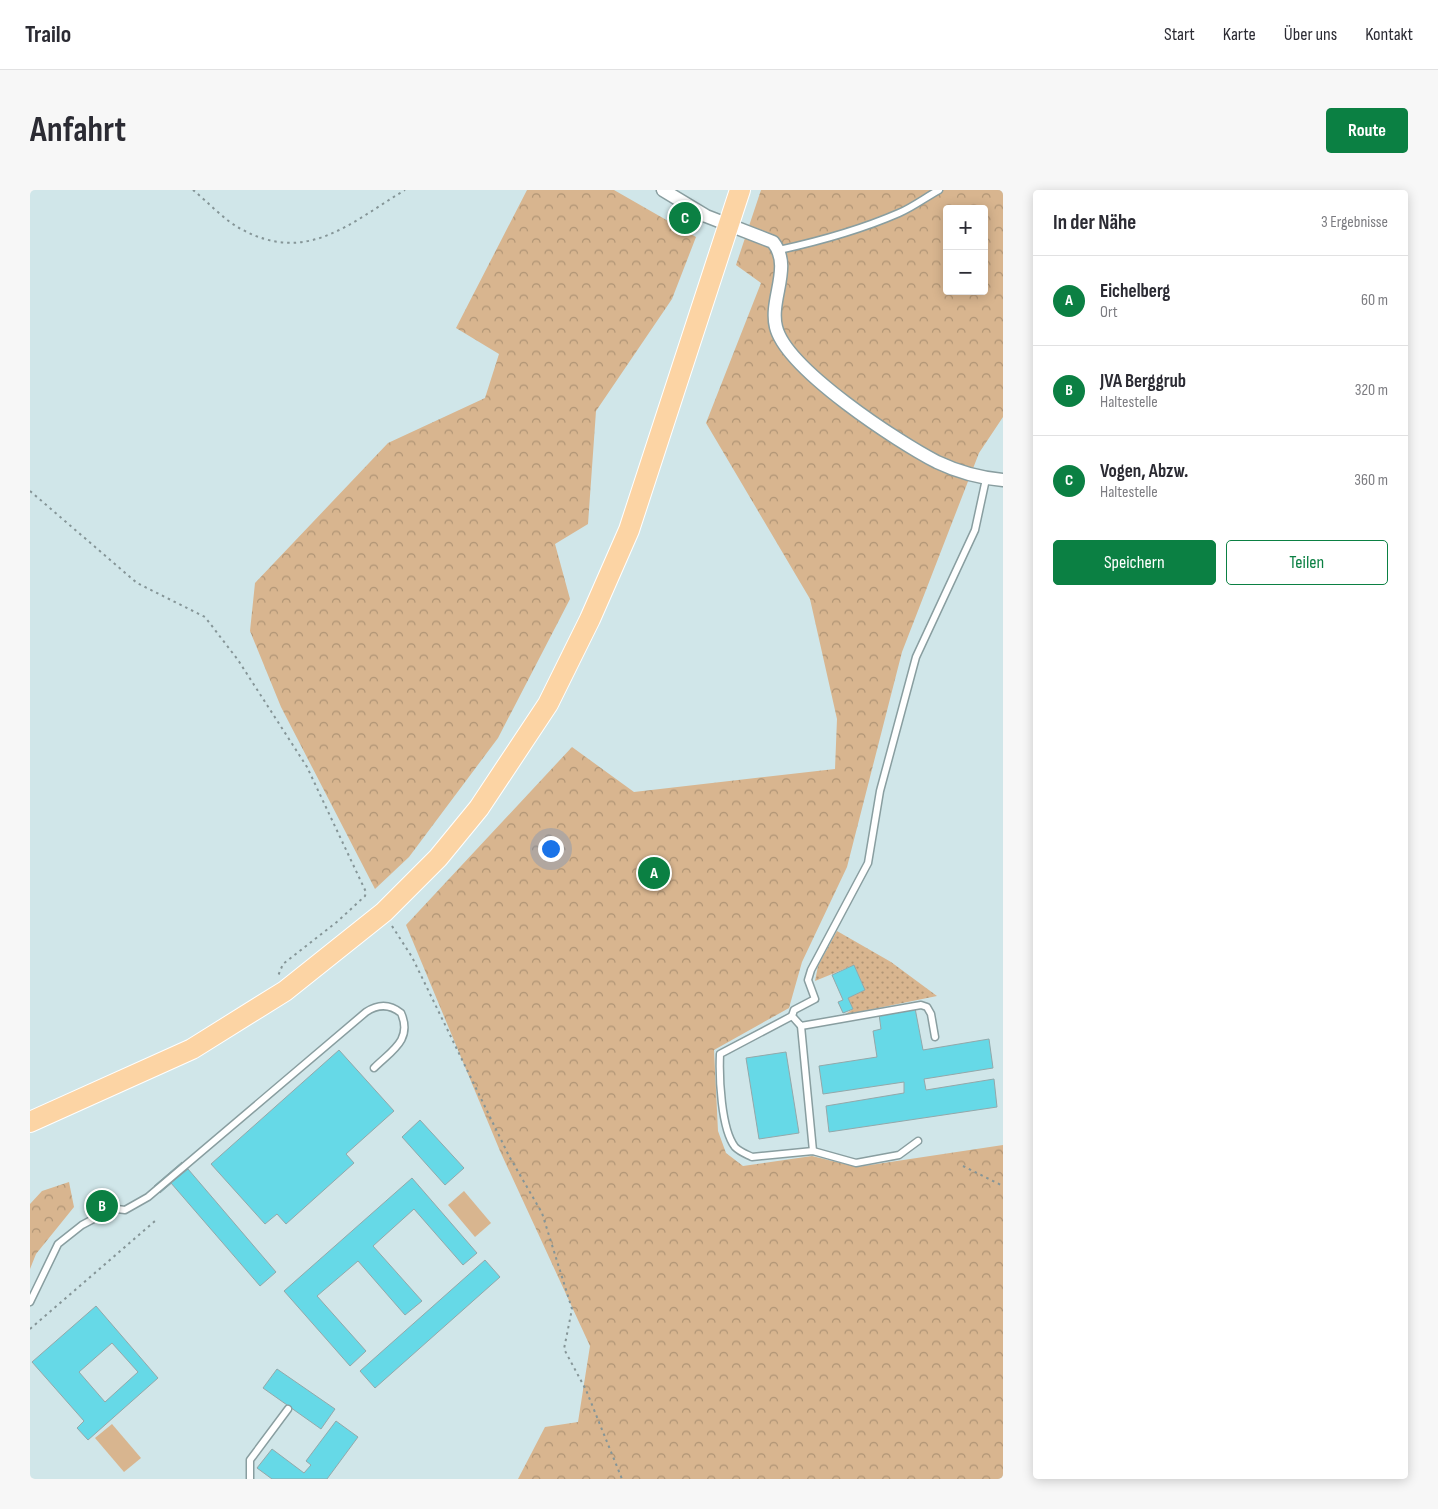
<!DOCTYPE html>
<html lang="de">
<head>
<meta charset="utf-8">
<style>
  body { margin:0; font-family:"Sofia Sans Condensed",sans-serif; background:#f7f7f7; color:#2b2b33 }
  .controls { position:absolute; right:15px; top:15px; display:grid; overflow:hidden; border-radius:5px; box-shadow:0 2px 12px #0003 }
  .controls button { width:45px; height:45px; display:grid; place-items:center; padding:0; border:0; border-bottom:1px solid #e1e1e2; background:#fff; color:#2b2b33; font:25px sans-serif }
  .you { position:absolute; left:520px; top:658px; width:18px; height:18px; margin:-12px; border:4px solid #fff; border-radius:50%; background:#1a73e8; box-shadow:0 0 0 8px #1a73e833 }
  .badge { display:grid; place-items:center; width:32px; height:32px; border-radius:50%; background:#0b8043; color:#fff; font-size:16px; font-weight:700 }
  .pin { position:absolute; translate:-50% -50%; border:2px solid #fff; box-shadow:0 1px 5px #0006 }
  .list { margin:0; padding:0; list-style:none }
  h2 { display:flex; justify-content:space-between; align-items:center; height:65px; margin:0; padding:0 20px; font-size:21px }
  h2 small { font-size:16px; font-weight:400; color:#7c7c81 }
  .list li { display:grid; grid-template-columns:32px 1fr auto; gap:15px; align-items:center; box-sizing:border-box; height:90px; padding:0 20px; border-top:1px solid #e1e1e2 }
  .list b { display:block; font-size:19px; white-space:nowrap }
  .list p { margin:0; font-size:16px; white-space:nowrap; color:#7c7c81 }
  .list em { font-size:16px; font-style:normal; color:#7c7c81 }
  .actions { display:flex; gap:10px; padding:15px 20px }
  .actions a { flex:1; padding:11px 0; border:1px solid #0b8043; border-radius:5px; text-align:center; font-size:18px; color:#0b8043 }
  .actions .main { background:#0b8043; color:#fff }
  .map { position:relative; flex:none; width:973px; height:1289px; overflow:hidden; border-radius:5px }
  header { display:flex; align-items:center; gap:30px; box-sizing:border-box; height:70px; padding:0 25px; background:#fff; border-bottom:1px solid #e1e1e2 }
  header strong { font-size:24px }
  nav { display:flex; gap:28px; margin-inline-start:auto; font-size:18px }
  .intro { display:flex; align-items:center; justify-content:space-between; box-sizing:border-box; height:120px; padding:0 30px }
  h1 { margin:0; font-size:35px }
  .button { padding:12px 22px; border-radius:5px; background:#0b8043; color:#fff; font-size:18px; font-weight:700 }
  main { display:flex; gap:30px; padding:0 30px }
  aside { flex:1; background:#fff; border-radius:5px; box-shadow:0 2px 12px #0003 }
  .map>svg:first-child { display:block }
</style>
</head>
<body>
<header>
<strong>Trailo</strong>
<nav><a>Start</a><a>Karte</a><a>Über uns</a><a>Kontakt</a></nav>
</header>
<div class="intro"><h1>Anfahrt</h1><a class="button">Route</a></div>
<main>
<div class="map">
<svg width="973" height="1289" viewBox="0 0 973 1289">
  <defs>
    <pattern id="forest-crowns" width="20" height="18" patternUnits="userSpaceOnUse" patternTransform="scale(1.25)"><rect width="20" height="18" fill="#d8b58f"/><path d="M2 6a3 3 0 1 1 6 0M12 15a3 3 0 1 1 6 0" fill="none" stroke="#af9475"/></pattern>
    <pattern id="park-dots" width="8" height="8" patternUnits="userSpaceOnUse" patternTransform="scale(1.25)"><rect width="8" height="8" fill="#d8b58f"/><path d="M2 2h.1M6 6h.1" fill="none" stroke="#af9475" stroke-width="1.8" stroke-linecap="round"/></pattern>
  </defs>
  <rect width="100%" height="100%" fill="#d0e6e9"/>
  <g fill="#d8b58f">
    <path d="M434 1001 461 1033 445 1047 418 1015Z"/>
    <path d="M82 1234 111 1268 94 1282 65 1248Z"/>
  </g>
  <g fill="url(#forest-crowns)" fill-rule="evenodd">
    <path d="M497 0H584L666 47 642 109 566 221 558 334 525 354 540 409 468 548 379 667 345 699 251 517 220 441 225 393 358 253 455 208 469 164 426 138Z"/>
    <path d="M731 0H973V227L949 263 872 462 817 677 772 772 759 818 684 860 688 941 696 963 713 976 782 966 827 977 973 955V1289H488L515 1237 548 1232 560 1156 470 961 376 735 542 557 604 602 805 579 807 529 780 409 676 233 731 93 706 75ZM917 19H954V101H917Z"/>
    <path d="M39 992 44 1017 6 1064 0 1079V1014L12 1001Z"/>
  </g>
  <path fill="url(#park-dots)" d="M807 741 861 772 907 806 814 825 823 819 818 808 835 800 824 775 785 791 788 776Z"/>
  <g fill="#66d9e7" stroke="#93a8aa" fill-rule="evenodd">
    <path d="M824 775 835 800 818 808 823 819 813 823 808 812 813 810 802 785Z"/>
    <path d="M885 818 893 860 959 849 963 878 894 889 896 900 964 889 967 917 799 942 796 916 874 903V892L793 904 789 876 847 867 843 841 851 839 849 824Z"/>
    <path d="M309 860 364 921 316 964 324 973 256 1034 247 1024 235 1034 181 974Z"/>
    <path d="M756 862 769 943 729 949 716 868Z"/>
    <path d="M390 930 434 978 415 995 372 947Z"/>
    <path d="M152 972 158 979 130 1003 124 996Z"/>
    <path d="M158 979 246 1082 230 1096 141 993Z"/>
    <path d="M382 988 447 1063 433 1075 384 1019 343 1056 392 1111 375 1125 328 1071 287 1106 336 1161 320 1176 254 1101Z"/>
    <path d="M455 1070 470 1087 345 1198 330 1181Z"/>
    <path d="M66 1116 128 1188 58 1250 47 1238 54 1231 2 1172ZM82 1153 108 1182 75 1212 49 1182Z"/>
    <path d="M247 1179 305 1219 291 1239 233 1198Z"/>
    <path d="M306 1231 328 1247 297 1289H242L227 1278 242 1259 274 1283 281 1275 276 1271Z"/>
  </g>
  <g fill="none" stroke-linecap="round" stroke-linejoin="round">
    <g stroke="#899ea0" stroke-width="9">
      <g id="service">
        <path d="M749 60C790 51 830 40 869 23 883 17 896 7 909 0"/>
        <path d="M762 826 690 864C689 887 691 939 705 957 710 962 716 964 722 967L783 961 826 973 869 965 888 951"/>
        <path d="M771 836 783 961"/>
        <path d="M905 847 901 824 897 817 891 815 771 836 762 826 764 820 785 809 778 790 781 780 838 673 850 601 886 467 945 340 956 289"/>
        <path d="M0 1112 28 1054 52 1035 71 1025 87 1019 95 1020 118 1007 336 822C348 814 360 814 371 823 383 850 361 861 344 878"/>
        <path d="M220 1289V1270L258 1219"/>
      </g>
    </g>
    <g stroke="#899ea0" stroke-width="15">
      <path id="minor" d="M633 0 676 26 743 52C763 77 739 109 746 137 756 179 868 252 907 272 928 282 950 288 973 290"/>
    </g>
    <g stroke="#fff" stroke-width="22">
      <path id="primary" d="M0 932 162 859 255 801 354 722 408 668 449 618 518 514 560 429 599 340 710 0"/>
    </g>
    <g stroke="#859597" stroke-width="2" stroke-dasharray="2.5 4" stroke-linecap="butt">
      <path d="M163 0C178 12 194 30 211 39 277 75 320 33 375 0"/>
      <path d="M0 301 107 393 175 427 208 470 277 577 336 702 335 706 308 731 253 774 248 786"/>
      <path d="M362 736 382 767 479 966 512 1023 542 1119 534 1159 556 1200 592 1289"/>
      <path d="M933 976 973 996"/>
      <path d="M0 1139 125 1031"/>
    </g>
    <use href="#service" stroke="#fff" stroke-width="6"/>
    <use href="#minor" stroke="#fff" stroke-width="12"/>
    <use href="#primary" stroke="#fcd4a4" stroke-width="20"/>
  </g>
</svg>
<div class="controls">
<button>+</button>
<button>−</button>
</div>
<div class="you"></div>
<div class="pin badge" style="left:624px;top:683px">A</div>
<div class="pin badge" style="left:72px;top:1016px">B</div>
<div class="pin badge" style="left:655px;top:28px">C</div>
</div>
<aside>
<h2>In der Nähe<small>3 Ergebnisse</small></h2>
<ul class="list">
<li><span class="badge">A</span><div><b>Eichelberg</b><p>Ort</p></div><em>60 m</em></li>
<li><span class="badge">B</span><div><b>JVA Berggrub</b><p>Haltestelle</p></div><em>320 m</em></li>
<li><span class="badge">C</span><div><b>Vogen, Abzw.</b><p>Haltestelle</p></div><em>360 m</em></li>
</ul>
<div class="actions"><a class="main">Speichern</a><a>Teilen</a></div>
</aside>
</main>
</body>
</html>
